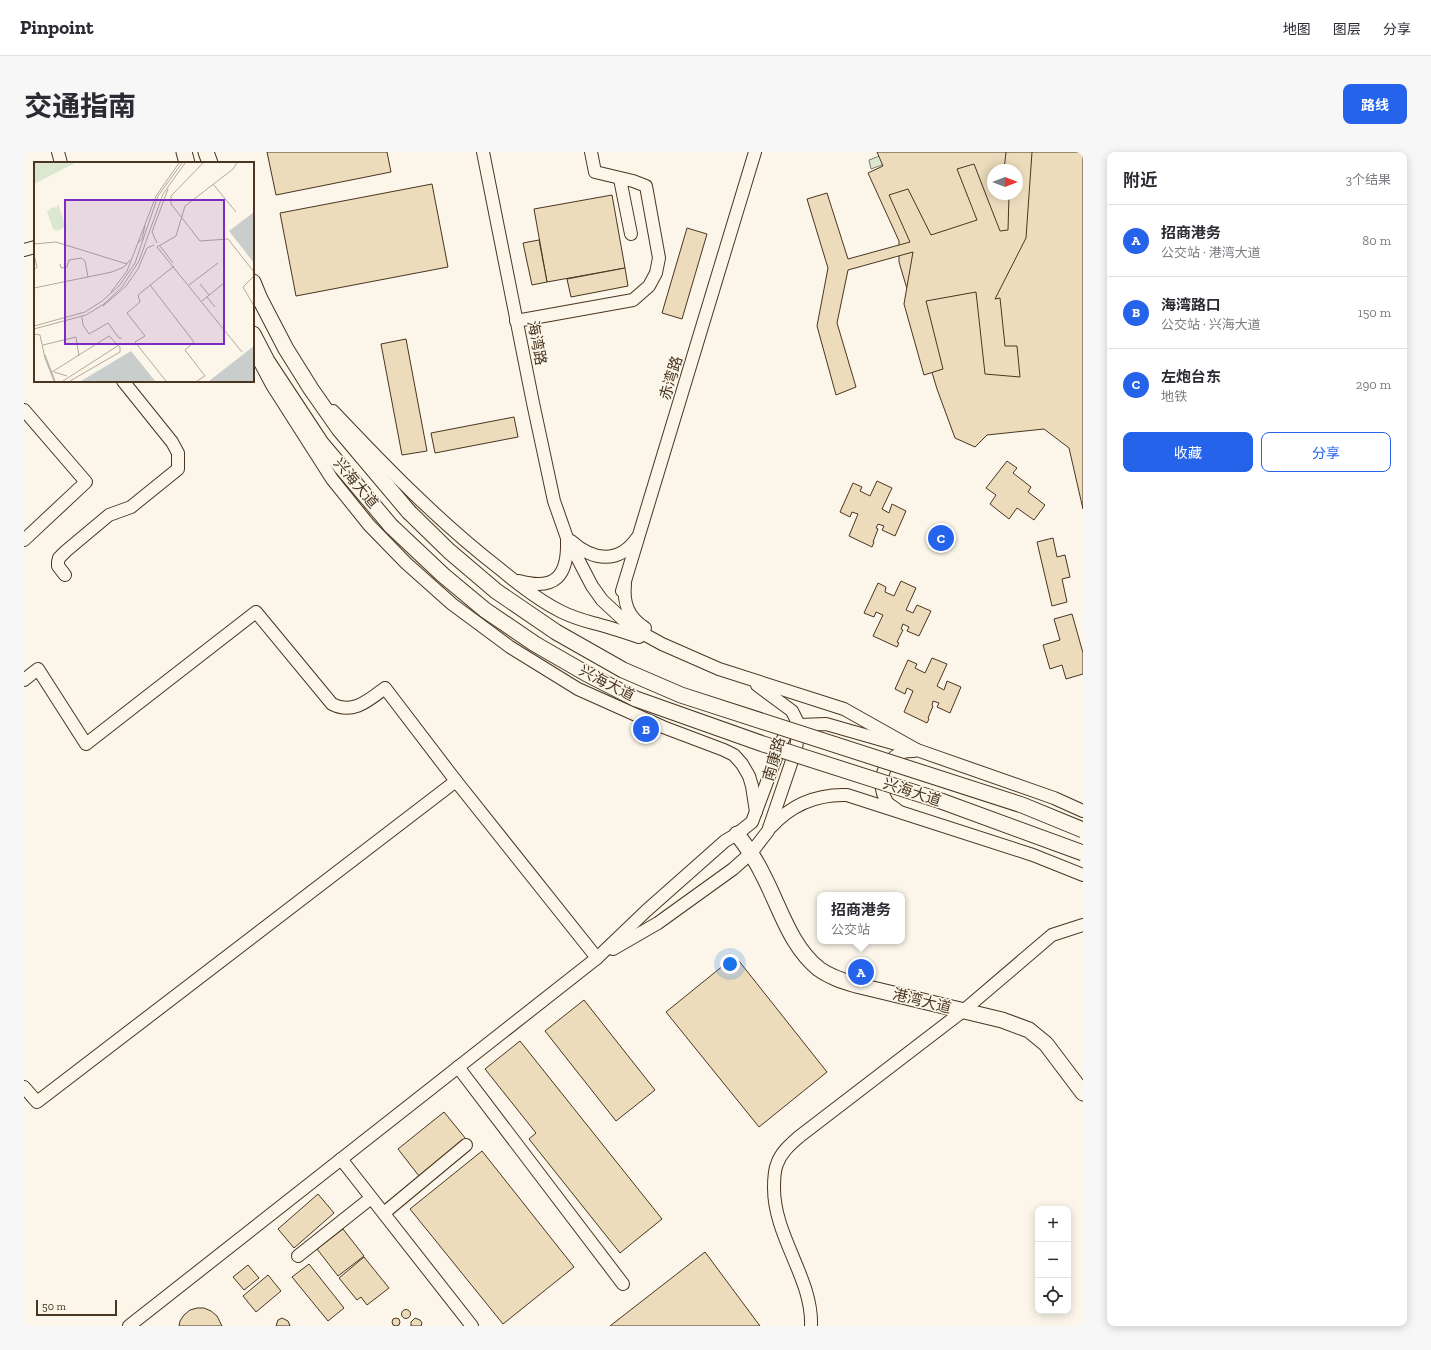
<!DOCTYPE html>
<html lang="zh">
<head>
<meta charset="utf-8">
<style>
  body { margin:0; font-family:"Zilla Slab","Noto Sans SC",serif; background:#f7f7f7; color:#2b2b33 }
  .controls { position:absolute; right:12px; bottom:12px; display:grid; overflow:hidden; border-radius:8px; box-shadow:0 2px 10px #0003 }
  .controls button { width:36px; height:36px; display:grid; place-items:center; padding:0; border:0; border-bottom:1px solid #e1e1e2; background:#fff; color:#2b2b33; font:20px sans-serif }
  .compass { position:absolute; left:963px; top:12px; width:36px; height:36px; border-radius:50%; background:#fff; box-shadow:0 2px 10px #0003; rotate:90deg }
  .scale { position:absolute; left:12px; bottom:10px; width:81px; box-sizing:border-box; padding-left:4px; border:2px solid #4a3520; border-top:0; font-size:11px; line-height:14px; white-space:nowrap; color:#4a3520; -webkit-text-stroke:3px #fbf6e9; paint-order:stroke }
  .you { position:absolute; left:706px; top:812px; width:14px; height:14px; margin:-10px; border:3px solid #fff; border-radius:50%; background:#1a73e8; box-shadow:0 0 0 6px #1a73e833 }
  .badge { display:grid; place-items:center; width:26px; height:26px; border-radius:50%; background:#2563eb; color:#fff; font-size:13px; font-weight:700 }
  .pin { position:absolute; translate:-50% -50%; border:2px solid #fff; box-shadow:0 1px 4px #0006 }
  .popup { position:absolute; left:793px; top:740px; width:88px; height:52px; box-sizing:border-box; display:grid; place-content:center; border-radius:8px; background:#fff; filter:drop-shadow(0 1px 3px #0005); font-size:13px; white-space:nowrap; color:#7c7c81 }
  .popup b { font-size:15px; color:#2b2b33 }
  .popup::after { content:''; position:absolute; left:50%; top:100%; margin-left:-8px; border:8px solid transparent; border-top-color:#fff }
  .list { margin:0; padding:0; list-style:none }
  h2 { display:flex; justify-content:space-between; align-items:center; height:52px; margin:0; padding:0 16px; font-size:17px }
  h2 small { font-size:13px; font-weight:400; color:#7c7c81 }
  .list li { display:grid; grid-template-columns:26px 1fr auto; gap:12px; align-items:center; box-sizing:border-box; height:72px; padding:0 16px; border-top:1px solid #e1e1e2 }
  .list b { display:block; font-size:15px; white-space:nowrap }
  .list p { margin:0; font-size:13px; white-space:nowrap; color:#7c7c81 }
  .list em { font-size:13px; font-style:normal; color:#7c7c81 }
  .actions { display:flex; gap:8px; padding:12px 16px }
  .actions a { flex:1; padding:9px 0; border:1px solid #2563eb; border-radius:8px; text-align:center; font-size:14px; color:#2563eb }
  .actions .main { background:#2563eb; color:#fff }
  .icon { flex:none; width:22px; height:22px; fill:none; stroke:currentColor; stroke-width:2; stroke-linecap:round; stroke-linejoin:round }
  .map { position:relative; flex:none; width:1059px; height:1174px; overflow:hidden; border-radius:8px }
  header { display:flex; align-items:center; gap:24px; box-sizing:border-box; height:56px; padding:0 20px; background:#fff; border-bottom:1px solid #e1e1e2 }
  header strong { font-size:19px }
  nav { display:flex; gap:22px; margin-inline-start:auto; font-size:14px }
  .intro { display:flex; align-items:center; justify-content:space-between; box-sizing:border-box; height:96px; padding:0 24px }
  h1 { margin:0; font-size:28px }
  .button { padding:10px 18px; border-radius:8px; background:#2563eb; color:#fff; font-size:14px; font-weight:700 }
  main { display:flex; gap:24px; padding:0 24px }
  aside { flex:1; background:#fff; border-radius:8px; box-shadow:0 2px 10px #0003 }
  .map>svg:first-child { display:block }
</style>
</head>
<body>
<header>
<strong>Pinpoint</strong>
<nav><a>地图</a><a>图层</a><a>分享</a></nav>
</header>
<div class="intro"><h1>交通指南</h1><a class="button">路线</a></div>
<main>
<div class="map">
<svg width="1059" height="1174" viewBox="0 0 1059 1174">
  <rect width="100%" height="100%" fill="#fbf6e9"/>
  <path fill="#dce7d0" stroke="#887966" d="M866 0H893L847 17 845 8Z"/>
  <g fill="#ecdcbc" stroke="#4a3520" fill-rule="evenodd">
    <path d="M243 0H363L367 20 252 43Z"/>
    <path d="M853 0H1059V357L1045 296 1020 277 963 283 951 295 931 286 913 237 875 110V89L844 21 859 14ZM969 18H993V42H969Z"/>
    <path d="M982 0H1008L1002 86 971 147 976 146 981 194H993L996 225 961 222 952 140 902 149 919 217 900 223 880 152 889 100 824 118 813 171 832 235 812 243 793 174 804 116 783 47 803 41 824 107 886 90 865 43 884 37 907 83 953 68 933 17 950 12 976 79 984 78 985 43 978 42H993V18H980Z"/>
    <path d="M408 32 424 115 272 144 256 61Z"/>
    <path d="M588 43 601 116 523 130 510 57Z"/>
    <path d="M663 76 683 82 658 167 638 161Z"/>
    <path d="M515 88 523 130 508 133 499 91Z"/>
    <path d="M601 116 604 134 547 145 543 127Z"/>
    <path d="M382 187 403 299 378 303 357 192Z"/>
    <path d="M490 265 494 285 411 301 407 281Z"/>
    <path d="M983 309 993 316 989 321 1007 335 1004 340 1021 353 1010 368 993 356 985 367 966 352 972 343 962 336Z"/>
    <path d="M853 329 868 336 858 357 865 361 868 352 882 359 871 384 858 378 860 374 854 372 852 376 854 377 849 390H850L848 395 825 384 834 362 828 360 826 365 816 360 829 331 838 335 836 339 846 344Z"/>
    <path d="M1029 386 1033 405 1041 403 1046 425 1038 427 1043 450 1028 454 1013 390Z"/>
    <path d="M877 429 892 436 882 458 889 461 893 453 907 459 895 484 883 479 885 475 879 472 877 477 879 478 873 490 875 491 873 495 849 484 859 463 852 460 850 465 840 461 854 431 862 435 861 440 870 444Z"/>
    <path d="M1048 462 1059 501V522L1042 527 1038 513 1026 517 1019 493 1036 488 1030 467Z"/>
    <path d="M908 506 923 512 913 534 920 538 923 529 937 535 926 561 913 555 915 551 909 549 908 553 909 554 904 566 905 567 903 571 880 560 889 539 883 536 881 542 871 537 884 508 893 512 891 516 901 521Z"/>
    <path d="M711 804 803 920 735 975 642 860Z"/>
    <path d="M560 848 631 938 592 969 521 879Z"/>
    <path d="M496 889 638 1067 596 1101 505 987 512 981 461 917Z"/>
    <path d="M420 960 442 987 395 1024 374 997Z"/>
    <path d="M458 999 550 1115 479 1172 386 1057Z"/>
    <path d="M294 1042 310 1061 270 1096 254 1077Z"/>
    <path d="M319 1077 340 1104 314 1124 293 1097Z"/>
    <path d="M681 1100 736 1174H586Z"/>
    <path d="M340 1105 365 1136 343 1153 337 1145 333 1148 315 1126Z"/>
    <path d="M285 1112 320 1156 304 1169 268 1125Z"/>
    <path d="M224 1113 235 1126 220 1138 209 1125Z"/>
    <path d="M244 1123 257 1139 232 1160 219 1144Z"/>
    <path d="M173 1156H180L187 1159 193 1164 198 1174H155L156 1169 160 1163 166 1158Z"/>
    <circle cx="382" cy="1162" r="4.5"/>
    <circle cx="372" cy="1170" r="4"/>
    <path d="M258 1166 264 1169 266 1174H252L254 1168Z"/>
    <path d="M391 1166 396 1168 398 1171 397 1174H387V1170Z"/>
  </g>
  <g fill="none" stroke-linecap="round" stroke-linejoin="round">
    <g stroke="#4a3520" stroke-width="14">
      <g id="minor">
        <path d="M34 0 37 11"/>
        <path d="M459 0 509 251 530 349 543 386 568 434 578 448 607 475 638 492 695 517 820 557 893 598 1030 646 1059 659"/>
        <path d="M596 27 607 82"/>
        <path d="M0 98 11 95"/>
        <path d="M492 169 609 148 625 134 632 121 635 106 622 34 609 29 571 20 567 0"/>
        <path d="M231 201 248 233 308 327 345 373 382 411 428 452 486 495 554 537 639 575 700 598 710 603 718 612 725 624 728 634 732 660"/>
        <path d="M0 258 62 330 0 388"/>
        <path d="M309 259C362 315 415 370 476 417 495 433 515 449 538 460 548 465 558 468 569 471 585 475 600 480 615 485"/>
        <path d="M547 389C569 409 595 412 613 386"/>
        <path d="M41 423 34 414V410L35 406 42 399 85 363 107 355 154 317V301L148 290 99 229"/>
        <path d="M495 429C531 439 544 424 543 389"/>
        <path d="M601 432C599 451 604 465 621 476"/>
        <path d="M598 439 731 0"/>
        <path d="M0 528 14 517 62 592 232 460 308 552C329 563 345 548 361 536L432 629 573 806"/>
        <path d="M873 658C870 655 865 653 863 650 852 632 858 610 877 601 881 599 886 599 890 599"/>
        <path d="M747 675C767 653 793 642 823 643L1009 703 1059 723"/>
        <path d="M589 797 634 771 709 717 727 701 744 679 772 597 775 573 768 559 733 533"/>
        <path d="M434 915 599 1132"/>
        <path d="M0 935 13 950 432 629"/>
        <path d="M317 1007 448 1174"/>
        <path d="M360 1061 442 993"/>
        <path d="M274 1104 347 1046"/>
        <path d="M105 1174 573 806 622 759 701 689 713 682 728 670 759 587 763 580 768 575 775 573 802 572 893 598"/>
        <path d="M787 1174C789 1127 750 1085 750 1036 750 1029 750 1019 753 1012 757 1000 767 992 776 984L939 859 1028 783 1059 773"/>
      </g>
    </g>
    <g stroke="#4a3520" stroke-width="17">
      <g id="major">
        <path d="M160 0 163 11"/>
        <path d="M182 0 186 11"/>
        <path d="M229 130 236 147 262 197 287 237 315 277 385 360"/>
        <path d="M229 182 243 209 297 291 367 374"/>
        <path d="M713 682C723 695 732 708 739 723 756 755 766 794 795 817 806 825 819 829 832 833L978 868 1005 878 1022 892 1059 941"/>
      </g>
    </g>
    <use href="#minor" stroke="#fbf6e9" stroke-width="12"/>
    <use href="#major" stroke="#fbf6e9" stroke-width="15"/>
    <g stroke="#4a3520" stroke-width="17" stroke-linecap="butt">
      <g id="major-bridge">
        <path d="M385 360 425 399 472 439 532 480 599 518 657 543 998 653 1059 678"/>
        <path d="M367 374 419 423 461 458 511 492 563 522 612 547 739 592 917 649 1059 701"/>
      </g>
    </g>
    <use href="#major-bridge" stroke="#fbf6e9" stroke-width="15"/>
  </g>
  <g text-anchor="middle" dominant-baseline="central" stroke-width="3" stroke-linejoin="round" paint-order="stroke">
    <g font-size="15" fill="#4a3520" stroke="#fbf6e9">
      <text transform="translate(513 191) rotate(79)">海湾路</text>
      <text transform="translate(647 226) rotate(-73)">赤湾路</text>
      <text transform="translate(332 331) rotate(50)">兴海大道</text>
      <text transform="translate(583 531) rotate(27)">兴海大道</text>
      <text transform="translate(750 607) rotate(-74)">南康路</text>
      <text transform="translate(888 640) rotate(18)">兴海大道</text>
      <text transform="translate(898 849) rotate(14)">港湾大道</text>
    </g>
  </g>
  <g transform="translate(10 10)">
    <rect width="220" height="220" fill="#fbf6e9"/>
    <path d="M0 1H41L0 22ZM24 42 33 67 31 65 24 69 19 67 13 50 17 46 23 45Z" fill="#dce7d0"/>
    <path d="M220 50V101L195 69ZM220 184V219H175ZM97 189 121 219H47Z" fill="#c9cecd"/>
    <path fill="none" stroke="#b4a999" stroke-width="1" d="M169 1 137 34V42L166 79 194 77 220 110M179 22 202 50M104 81 108 77 111 64M123 81 118 70 134 27M0 82 22 80 93 102M126 84 139 101M123 85 208 190M123 85 142 74 151 44 199 7 203 1M0 93 3 105 0 108M26 102 27 106 33 105 35 98 47 96 51 99 54 115M220 114 209 125 220 144M166 122 175 133M116 123 160 180 151 188 171 214 163 219M155 123 184 101M0 126 78 110 90 105 96 98M77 130 93 109 122 34 145 1M173 135 181 145M168 139 190 121M69 144 92 124 104 107 113 86 120 83M48 155 49 163 55 172 74 161 85 176H88M0 164 51 150 68 139 85 124 101 101 124 34 148 1M0 167 52 153 70 142 88 125 105 99 129 32 151 1M0 172 6 173 11 196 20 219M9 183 42 175 45 194M11 193 21 219M18 210 75 174 86 185V190L36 219M20 210 33 214M29 219 85 183M132 219 101 180 111 174 93 151 106 140 104 133 140 104"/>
    <path fill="#7b2cbf" fill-opacity="0.15" stroke="#7b2cbf" stroke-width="2" d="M31 38H190V182H31Z"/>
    <rect width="220" height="220" fill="none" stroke="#4a3520" stroke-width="2"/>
  </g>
</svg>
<div class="controls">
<button>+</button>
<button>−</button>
<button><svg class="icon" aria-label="locate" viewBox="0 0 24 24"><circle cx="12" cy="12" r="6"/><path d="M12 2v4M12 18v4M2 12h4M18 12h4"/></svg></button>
</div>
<svg class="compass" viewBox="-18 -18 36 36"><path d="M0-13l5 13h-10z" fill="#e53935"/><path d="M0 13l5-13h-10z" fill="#7c7c81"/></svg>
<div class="scale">50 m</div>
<div class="you"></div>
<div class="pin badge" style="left:837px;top:820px">A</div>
<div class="popup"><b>招商港务</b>公交站</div>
<div class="pin badge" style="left:622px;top:577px">B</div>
<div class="pin badge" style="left:917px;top:386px">C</div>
</div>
<aside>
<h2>附近<small>3个结果</small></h2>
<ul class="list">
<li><span class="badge">A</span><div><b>招商港务</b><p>公交站 · 港湾大道</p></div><em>80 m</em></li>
<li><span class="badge">B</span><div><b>海湾路口</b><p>公交站 · 兴海大道</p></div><em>150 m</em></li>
<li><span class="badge">C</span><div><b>左炮台东</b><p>地铁</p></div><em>290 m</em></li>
</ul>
<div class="actions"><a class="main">收藏</a><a>分享</a></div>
</aside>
</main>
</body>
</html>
